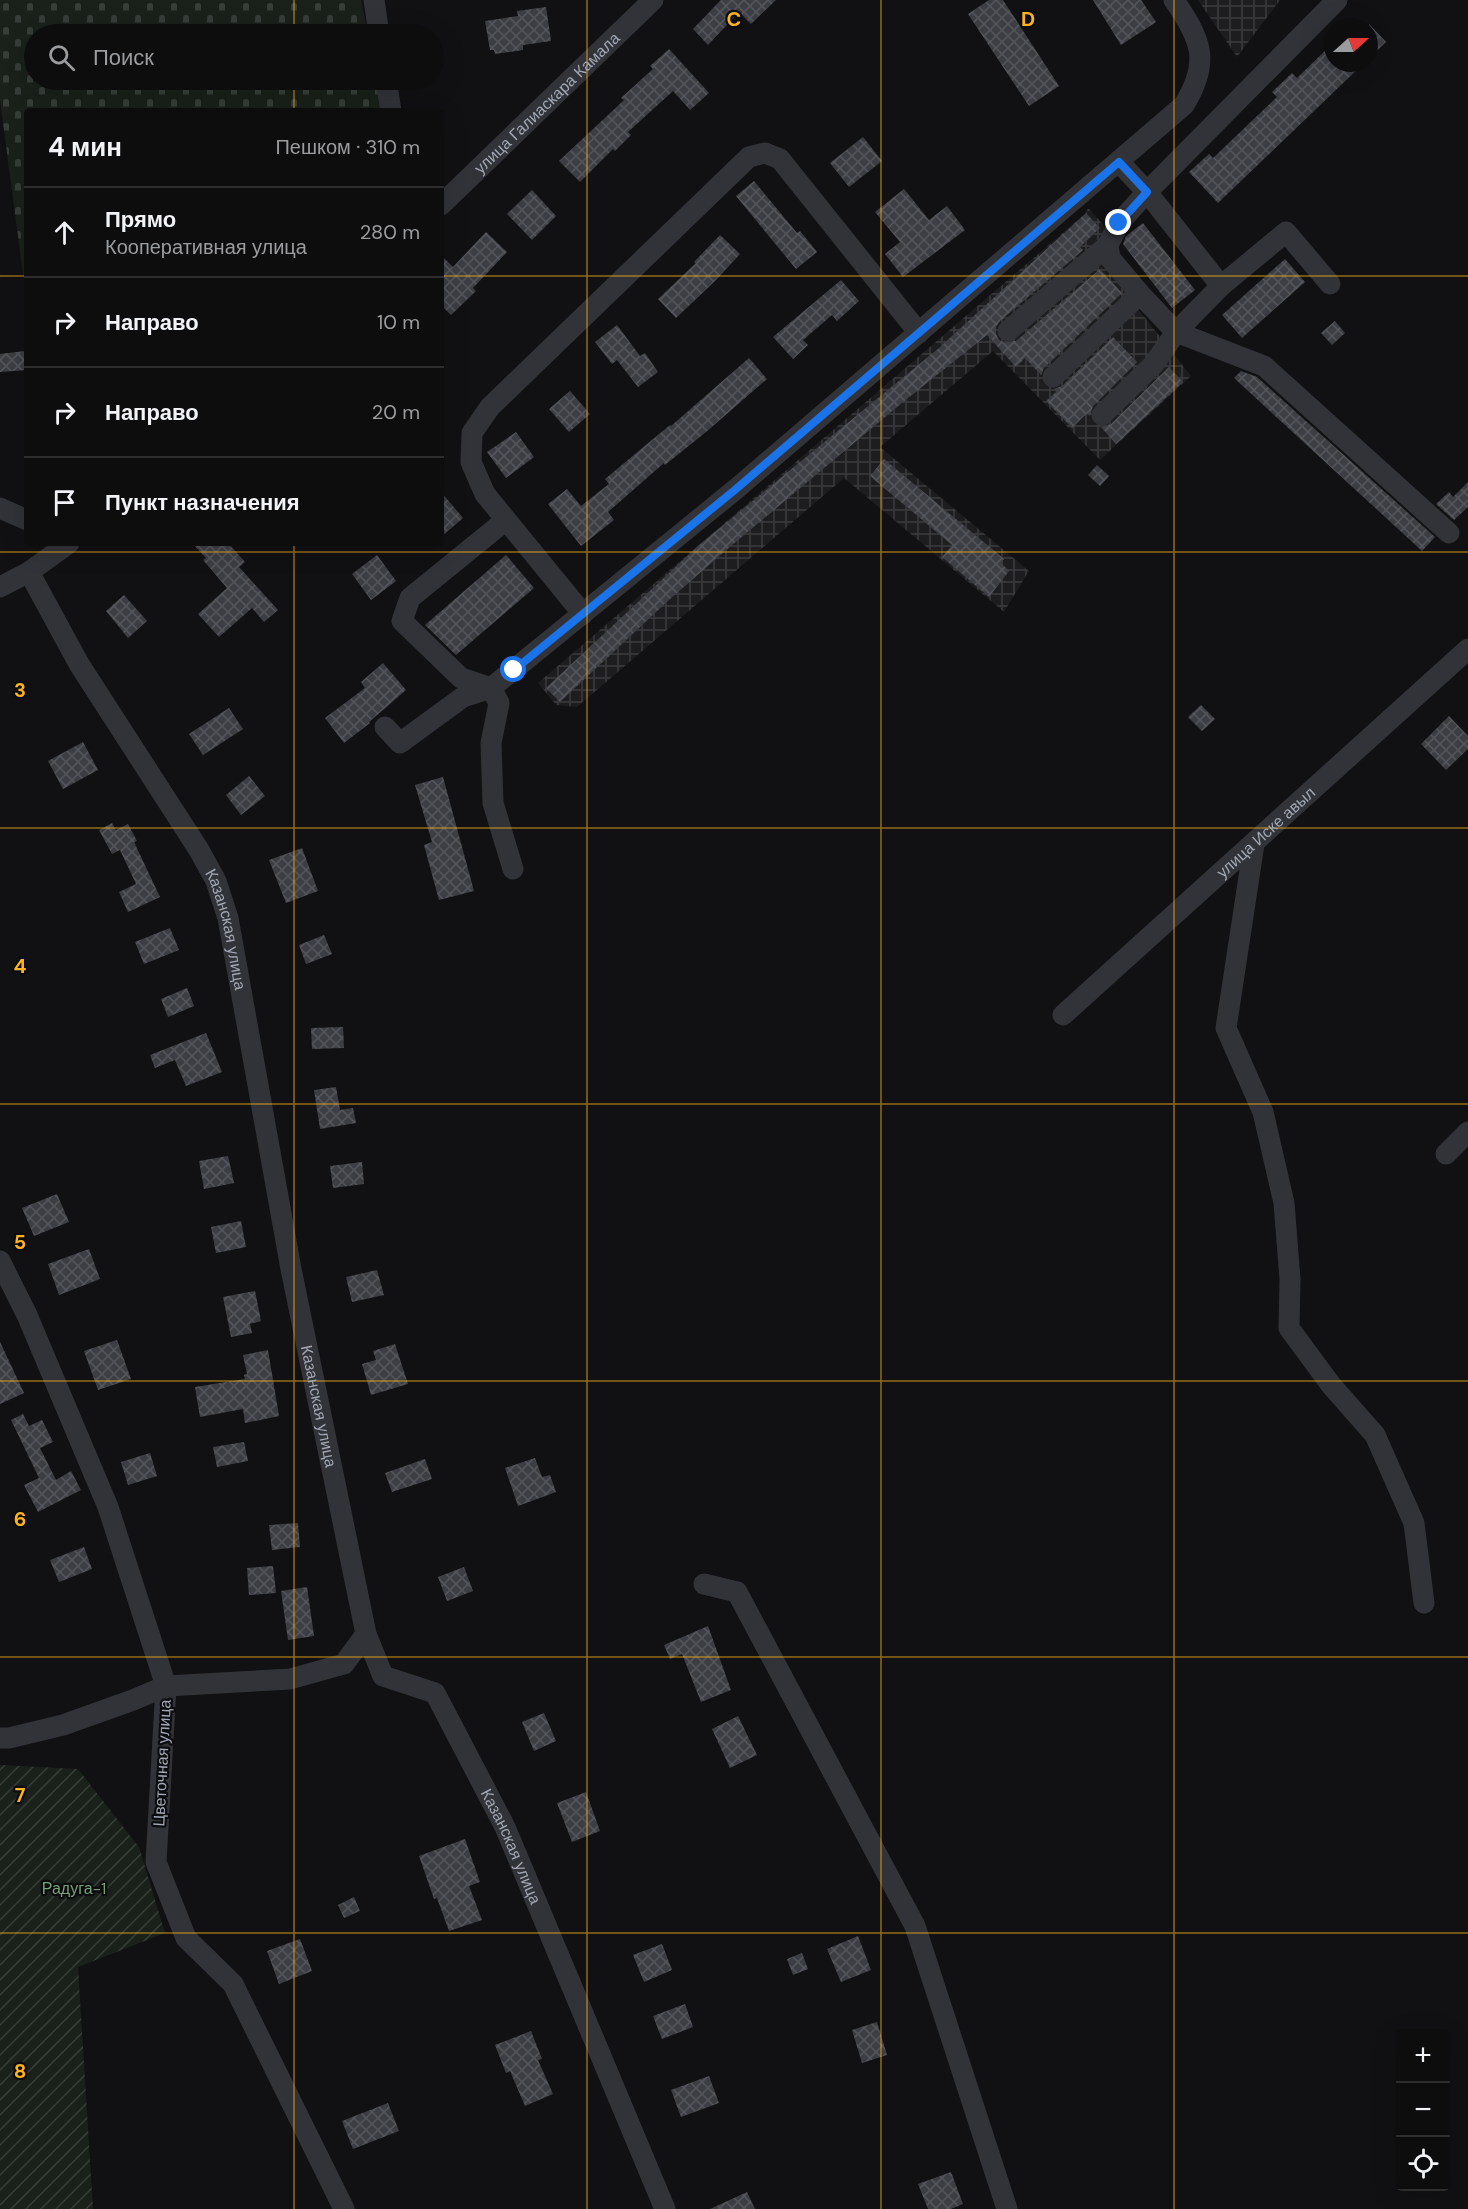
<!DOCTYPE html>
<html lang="ru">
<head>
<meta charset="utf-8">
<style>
  body { margin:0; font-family:"DM Sans",sans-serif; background:#1b1b1c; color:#f1f3f6 }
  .controls { position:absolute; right:18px; bottom:18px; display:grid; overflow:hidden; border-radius:6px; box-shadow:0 6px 24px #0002 }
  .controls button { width:54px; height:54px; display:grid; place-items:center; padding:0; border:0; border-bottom:2px solid #2d2d2e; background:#0d0d0e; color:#f1f3f6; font:30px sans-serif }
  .compass { position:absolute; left:1324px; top:18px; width:54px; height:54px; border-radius:50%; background:#0d0d0e; box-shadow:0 6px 24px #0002; rotate:69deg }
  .stop { position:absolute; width:18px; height:18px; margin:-14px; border:4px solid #1a73e8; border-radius:50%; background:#fff }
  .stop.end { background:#1a73e8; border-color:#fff; box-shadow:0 2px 6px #0008 }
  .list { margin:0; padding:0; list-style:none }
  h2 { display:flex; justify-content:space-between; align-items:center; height:78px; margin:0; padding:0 24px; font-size:26px }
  h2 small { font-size:20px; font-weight:400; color:#9a9c9e }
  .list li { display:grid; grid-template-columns:39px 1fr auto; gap:18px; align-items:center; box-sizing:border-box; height:90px; padding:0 24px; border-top:2px solid #2d2d2e }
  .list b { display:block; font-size:22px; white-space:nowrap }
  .list p { margin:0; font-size:20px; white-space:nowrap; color:#9a9c9e }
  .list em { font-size:20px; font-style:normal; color:#9a9c9e }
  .icon { flex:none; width:33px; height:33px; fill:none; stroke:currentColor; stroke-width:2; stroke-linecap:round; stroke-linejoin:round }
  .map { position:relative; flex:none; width:1468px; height:2209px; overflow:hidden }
  .search { position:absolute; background:#0d0d0e; box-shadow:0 6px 24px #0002; left:24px; top:24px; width:420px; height:66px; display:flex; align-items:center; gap:15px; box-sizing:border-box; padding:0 21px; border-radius:33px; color:#9a9c9e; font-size:22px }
  .panel { position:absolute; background:#0d0d0e; box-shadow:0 6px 24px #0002; left:24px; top:108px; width:420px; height:438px; border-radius:6px }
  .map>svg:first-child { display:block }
</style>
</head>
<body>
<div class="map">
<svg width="1468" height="2209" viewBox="0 0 1468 2209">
  <defs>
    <pattern id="industrial-grid" width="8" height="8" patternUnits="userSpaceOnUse" patternTransform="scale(1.5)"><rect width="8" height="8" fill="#1d1d20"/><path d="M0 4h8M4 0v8" fill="none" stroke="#3b3b3e"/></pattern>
    <pattern id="cemetery-stones" width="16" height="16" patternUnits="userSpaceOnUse" patternTransform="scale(1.5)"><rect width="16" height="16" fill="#19211a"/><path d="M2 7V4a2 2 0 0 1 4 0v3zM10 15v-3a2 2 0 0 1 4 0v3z" fill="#373e39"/></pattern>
    <pattern id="garden-furrows" width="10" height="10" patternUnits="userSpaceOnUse" patternTransform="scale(1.5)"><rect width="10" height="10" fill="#19211a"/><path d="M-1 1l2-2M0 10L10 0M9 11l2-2" fill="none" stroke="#373e39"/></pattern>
    <pattern id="building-cross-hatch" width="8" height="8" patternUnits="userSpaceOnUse" patternTransform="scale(1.5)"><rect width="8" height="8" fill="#3d3e43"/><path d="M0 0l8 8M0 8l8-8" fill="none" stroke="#56575c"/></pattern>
  </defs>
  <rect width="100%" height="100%" fill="#111113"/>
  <g fill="url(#industrial-grid)">
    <path d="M1198 0H1280L1237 57Z"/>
    <path d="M1088 208 1111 233 1098 258 1191 376 1100 460 993 351 880 447 1029 571 1004 612 844 478 577 707 556 705 538 683 1086 213Z"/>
  </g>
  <path fill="url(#cemetery-stones)" d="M0 0H361L368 34H34V80H377L383 111H27V304L0 100Z"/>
  <path fill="url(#garden-furrows)" d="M0 1765 78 1769 139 1847 165 1933 78 1967 93 2209H0Z"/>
  <g fill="url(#building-cross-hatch)">
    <path d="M721 0H776L751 24 739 12 708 45 693 29Z"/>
    <path d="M989 0H1003L1059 86 1029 106 968 14Z"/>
    <path d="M1093 0H1141L1156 22 1121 45Z"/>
    <path d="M546 7 551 41 523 45V50L495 54 494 50H490L485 21 518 16 517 11Z"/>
    <path d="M1369 24 1386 42 1369 58Z"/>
    <path d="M1333 43V63H1364L1218 203 1189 172 1209 154 1213 158 1277 97 1272 92 1292 73 1297 78Z"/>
    <path d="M669 49 709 93 690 110 673 91 628 132 631 135 615 151 613 149 580 182 559 161 624 100 621 98 653 69 650 66Z"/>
    <path d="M863 137 882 161 849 187 830 163Z"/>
    <path d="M754 181 797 233 800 231 817 252 796 269 736 196Z"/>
    <path d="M904 189 929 220 947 206 965 230 903 277 885 254 900 242 875 212Z"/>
    <path d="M532 190 556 216 532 240 507 214Z"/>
    <path d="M1086 213 1100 228 1080 247 1083 250 1000 321 996 327V334L999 340 1004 343 1016 341 1100 269 1122 293 1044 368 1041 375 1025 358 1016 367 987 335 903 402 725 551 670 599 560 702 546 688 699 545 939 348Z"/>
    <path d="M1143 223 1195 290 1172 308 1123 244 1126 236Z"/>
    <path d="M486 232 507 252 473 288 476 291 451 315 441 305V255L453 267Z"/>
    <path d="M720 235 740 254 715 281 676 318 658 299 696 263 694 262Z"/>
    <path d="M1285 259 1305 282 1242 338 1222 315Z"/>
    <path d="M841 280 859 301 837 321 832 315 803 340 808 345 793 359 773 337Z"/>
    <path d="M1335 321 1345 333 1332 345 1321 333Z"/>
    <path d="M617 325 640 356 645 353 658 372 638 387 617 360 612 364 595 342Z"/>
    <path d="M1113 337 1137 362 1093 406 1090 416 1087 413 1072 428 1046 401 1056 392 1054 389 1062 386Z"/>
    <path d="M25 351 27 370 0 372V354Z"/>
    <path d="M749 358 767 379 706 432 665 465 664 463 608 512 614 520 581 546 548 504 567 489 581 506 609 484 605 479 670 425 671 426Z"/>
    <path d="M1169 367 1183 382 1116 444 1101 427 1111 424Z"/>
    <path d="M1241 371 1257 377 1435 537 1422 551 1234 378Z"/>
    <path d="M570 391 590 414 569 432 549 409Z"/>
    <path d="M516 432 534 457 506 478 487 452Z"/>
    <path d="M884 459 1004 559 1001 563 1009 571 989 597 942 557 952 545 870 476Z"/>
    <path d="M1097 465 1109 476 1100 486 1088 475Z"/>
    <path d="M1468 482V507L1454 520 1436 504 1449 492 1453 497Z"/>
    <path d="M441 492 463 518 441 537Z"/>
    <path d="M192 543H228L245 562 239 567 278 610 264 622 252 608 219 637 198 614 227 588 203 560 206 558Z"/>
    <path d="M377 555 396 581 371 600 352 574Z"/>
    <path d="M506 555 534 588 456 655 425 625Z"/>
    <path d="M124 595 147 621 128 638 106 611Z"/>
    <path d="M383 663 406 690 369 722 370 723 344 743 325 718 365 688 361 682Z"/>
    <path d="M1201 705 1215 719 1202 731 1188 717Z"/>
    <path d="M229 708 243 729 203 755 189 734Z"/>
    <path d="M1449 716 1468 736V749L1446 770 1421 744Z"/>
    <path d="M83 742 98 770 63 789 48 761Z"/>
    <path d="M249 776 265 796 241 815 226 795Z"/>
    <path d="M443 777 474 891 439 900 424 845 432 842 415 785Z"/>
    <path d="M112 823 116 830 128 824 137 841 134 842 160 897 128 912 119 892 136 884 120 850 112 854 99 830Z"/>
    <path d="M302 848 318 891 286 903 269 860Z"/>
    <path d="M170 928 179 950 144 964 135 942Z"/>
    <path d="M324 935 332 954 306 964 299 945Z"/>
    <path d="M187 988 194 1006 168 1017 161 999Z"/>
    <path d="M343 1027 344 1048 312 1049 311 1028Z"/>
    <path d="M206 1033 222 1072 186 1086 175 1060 155 1068 150 1055Z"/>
    <path d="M336 1087 340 1110 353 1108 356 1123 320 1129 314 1090Z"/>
    <path d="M228 1156 234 1183 204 1189 199 1161Z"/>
    <path d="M362 1162 364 1184 333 1188 330 1166Z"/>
    <path d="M57 1194 69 1222 34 1236 22 1208Z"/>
    <path d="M241 1221 246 1247 216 1253 211 1227Z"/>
    <path d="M89 1249 100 1279 59 1295 48 1264Z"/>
    <path d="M377 1270 384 1295 352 1302 346 1277Z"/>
    <path d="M255 1291 261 1321 250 1324 252 1333 231 1337 223 1297Z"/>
    <path d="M117 1340 131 1379 98 1390 84 1351Z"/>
    <path d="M0 1342 24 1393 0 1404Z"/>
    <path d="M395 1344 408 1384 371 1395 362 1364 376 1360 373 1351Z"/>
    <path d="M268 1350 279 1416 245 1423 243 1409 200 1417 195 1387 245 1379 244 1375 247 1374 243 1355Z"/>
    <path d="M23 1414 29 1426 42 1420 53 1442 40 1448 56 1480 71 1471 81 1490 38 1512 24 1485 39 1478 11 1420Z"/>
    <path d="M244 1442 248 1461 217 1467 213 1447Z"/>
    <path d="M150 1453 157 1476 128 1485 121 1462Z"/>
    <path d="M535 1458 542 1477 550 1475 556 1492 518 1506 505 1468Z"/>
    <path d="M425 1459 432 1479 392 1492 385 1473Z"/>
    <path d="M298 1523 300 1547 272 1550 269 1525Z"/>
    <path d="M84 1547 92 1569 59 1582 50 1560Z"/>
    <path d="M273 1566 276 1593 249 1595 247 1568Z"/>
    <path d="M464 1567 473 1591 447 1601 438 1577Z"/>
    <path d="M307 1587 314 1636 288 1640 281 1591Z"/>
    <path d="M708 1626 731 1690 701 1702 682 1654 670 1659 664 1645Z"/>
    <path d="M544 1713 556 1741 534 1751 522 1722Z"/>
    <path d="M738 1716 757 1755 730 1768 712 1729Z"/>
    <path d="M586 1792 600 1831 572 1842 557 1803Z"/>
    <path d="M465 1839 480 1882 469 1886 482 1920 449 1931 437 1898 434 1899 419 1856Z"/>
    <path d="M354 1897 360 1911 344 1918 338 1905Z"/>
    <path d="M858 1936 871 1970 841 1982 827 1949Z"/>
    <path d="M300 1939 312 1971 279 1984 267 1951Z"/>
    <path d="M662 1944 672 1970 644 1982 633 1955Z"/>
    <path d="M802 1953 808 1969 793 1975 787 1959Z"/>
    <path d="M685 2004 693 2027 662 2039 653 2016Z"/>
    <path d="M877 2022 887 2055 862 2063 852 2030Z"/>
    <path d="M531 2031 542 2059 538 2060 553 2094 525 2106 510 2071 506 2073 495 2045Z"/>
    <path d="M709 2076 719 2103 681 2117 671 2090Z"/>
    <path d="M388 2103 399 2131 353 2149 342 2121Z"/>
    <path d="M951 2172 963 2204 951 2209H928L918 2184Z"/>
    <path d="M747 2192 755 2209H710Z"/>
  </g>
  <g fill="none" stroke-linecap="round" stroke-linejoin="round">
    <g stroke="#323338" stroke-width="21">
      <path d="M374 0 379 34"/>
      <path d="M386 80 391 111"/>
      <path d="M1119 162 1147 192 1337 0"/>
      <path id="s1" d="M441 205 653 0"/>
      <path d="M1330 284 1286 232 1221 286 1147 192 1119 223 1108 245 1110 258 1140 294 1176 332 1264 366 1449 533"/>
      <path d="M1008 331 1108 245"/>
      <path d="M1053 377 1140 294"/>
      <path d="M1102 415 1154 364 1176 332 1221 286"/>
      <path d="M0 508 27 520"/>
      <path id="s2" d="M29 572 79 664 199 850 216 881 228 918 291 1269 366 1634 383 1676 435 1693 505 1827 665 2209"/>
      <path d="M0 587 29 572 69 543"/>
      <path d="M583 614 485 494 471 462 472 433 490 407 749 157 765 153 780 159 919 333"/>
      <path d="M385 727 400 743 463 697 491 688 461 678 402 621 410 598 506 520"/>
      <path d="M1254 844 1226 1028 1263 1112 1284 1203 1290 1279 1289 1328 1331 1385 1375 1435 1414 1523 1424 1603"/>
      <path d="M513 869 493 803 491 743 499 703 491 688 736 489 1184 105C1211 61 1201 40 1174 0"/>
      <path id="s3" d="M1063 1015 1468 649"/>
      <path d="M1446 1154 1468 1132"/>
      <path d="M0 1261 27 1315 108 1507 166 1686 156 1862 186 1938 233 1984 344 2209"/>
      <path d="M704 1584 737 1592 915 1926 1007 2209"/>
      <path d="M0 1738H9L63 1725 133 1700 166 1686 290 1679 344 1664 366 1634"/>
    </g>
  </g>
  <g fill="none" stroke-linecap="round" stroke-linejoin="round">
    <path stroke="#1a73e8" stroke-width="8" d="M514 670 736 489 1119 162 1147 192 1119 223"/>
  </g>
  <path fill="none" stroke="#ffb41d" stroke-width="1.5" stroke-opacity="0.55" d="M294 0V34M587 0V2209M881 0V2209M1174 0V2209M294 80V111M0 276H27M441 276H1468M294 543V2209M0 552H1468M0 828H1468M0 1104H1468M0 1381H1468M0 1657H1468M0 1933H1468"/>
  <g text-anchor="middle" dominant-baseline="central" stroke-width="4.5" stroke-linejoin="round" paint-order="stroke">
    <g font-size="16" fill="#a1a7b5" stroke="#0c0c0e">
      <text stroke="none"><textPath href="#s1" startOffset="147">улица Галиаскара Камала</textPath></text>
      <text stroke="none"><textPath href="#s3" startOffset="273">улица Иске авыл</textPath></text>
      <text stroke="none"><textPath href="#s2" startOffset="411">Казанская улица</textPath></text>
      <text stroke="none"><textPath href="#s2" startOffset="897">Казанская улица</textPath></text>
      <text transform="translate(162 1763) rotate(-87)">Цветочная улица</text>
      <text stroke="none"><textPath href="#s2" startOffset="1401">Казанская улица</textPath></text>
    </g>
    <g font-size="16" fill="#76a179" stroke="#0c0c0e">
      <text x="74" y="1888">Радуга-1</text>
    </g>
  </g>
  <g font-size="20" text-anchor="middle" font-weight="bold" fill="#ffb41d" stroke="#0c0c0e" stroke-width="4.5" stroke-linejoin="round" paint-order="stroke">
    <text x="734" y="26">C</text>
    <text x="1028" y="26">D</text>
    <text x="20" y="697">3</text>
    <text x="20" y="973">4</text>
    <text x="20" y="1249">5</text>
    <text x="20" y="1526">6</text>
    <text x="20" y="1802">7</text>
    <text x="20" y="2078">8</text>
  </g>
</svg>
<div class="controls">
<button>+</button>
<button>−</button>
<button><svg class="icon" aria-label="locate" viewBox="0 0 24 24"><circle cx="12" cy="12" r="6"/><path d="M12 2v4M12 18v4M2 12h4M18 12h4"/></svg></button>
</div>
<svg class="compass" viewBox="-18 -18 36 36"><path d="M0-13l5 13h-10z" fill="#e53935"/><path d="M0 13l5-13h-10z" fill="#9a9c9e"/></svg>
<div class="stop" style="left:514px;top:670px"></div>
<div class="stop end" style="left:1119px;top:223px"></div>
<div class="search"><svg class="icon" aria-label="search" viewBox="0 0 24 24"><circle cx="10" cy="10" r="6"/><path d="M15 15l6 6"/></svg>Поиск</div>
<section class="panel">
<h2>4 мин<small>Пешком · 310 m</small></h2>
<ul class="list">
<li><svg class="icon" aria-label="ahead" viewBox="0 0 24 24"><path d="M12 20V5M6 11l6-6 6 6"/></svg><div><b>Прямо</b><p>Кооперативная улица</p></div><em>280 m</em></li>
<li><svg class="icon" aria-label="right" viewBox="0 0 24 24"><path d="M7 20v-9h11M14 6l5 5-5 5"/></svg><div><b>Направо</b></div><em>10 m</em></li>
<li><svg class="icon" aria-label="right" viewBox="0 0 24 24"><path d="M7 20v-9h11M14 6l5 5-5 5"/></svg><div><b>Направо</b></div><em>20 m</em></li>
<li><svg class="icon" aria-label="arrive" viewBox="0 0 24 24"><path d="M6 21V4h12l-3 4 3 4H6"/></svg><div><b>Пункт назначения</b></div></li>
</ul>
</section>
</div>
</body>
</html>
